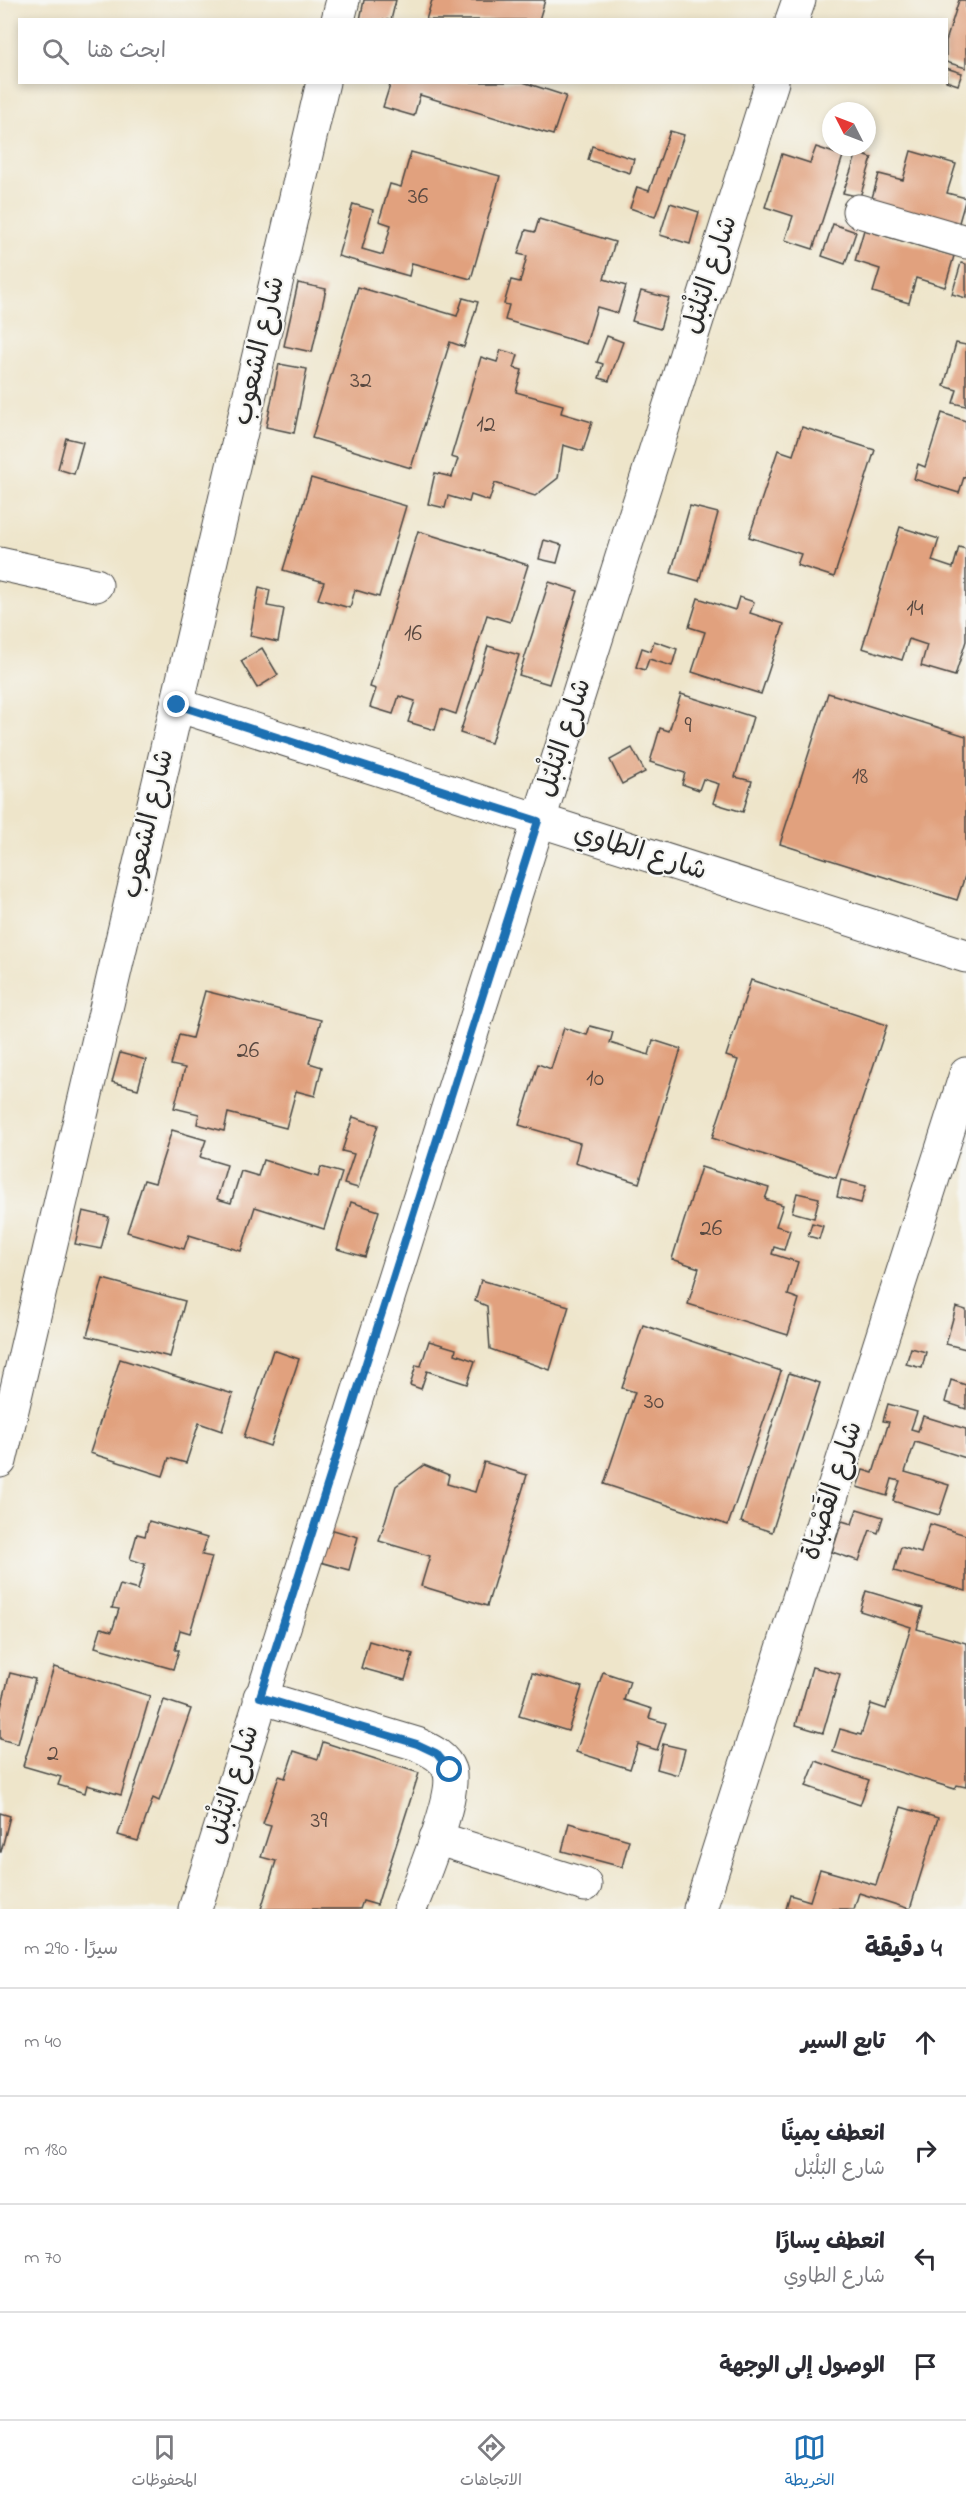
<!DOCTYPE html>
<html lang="ar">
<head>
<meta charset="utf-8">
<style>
  body { margin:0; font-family:"Indie Flower","Playpen Sans Arabic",sans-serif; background:#f2f2f3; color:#2b2b33; direction:rtl }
  .compass { position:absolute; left:822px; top:102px; width:54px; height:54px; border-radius:50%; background:#fff; box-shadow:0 3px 9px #0003; rotate:312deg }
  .stop { position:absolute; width:18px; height:18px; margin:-14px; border:4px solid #1f6fb2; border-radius:50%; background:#fff }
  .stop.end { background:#1f6fb2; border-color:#fff; box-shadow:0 2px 6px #0008 }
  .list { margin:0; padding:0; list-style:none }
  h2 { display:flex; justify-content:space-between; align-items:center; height:78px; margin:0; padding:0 24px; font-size:26px }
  h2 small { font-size:20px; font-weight:400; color:#7c7c81 }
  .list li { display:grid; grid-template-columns:39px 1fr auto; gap:18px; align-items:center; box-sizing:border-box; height:108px; padding:0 24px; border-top:2px solid #e1e1e2 }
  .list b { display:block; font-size:22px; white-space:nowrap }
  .list p { margin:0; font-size:20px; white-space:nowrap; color:#7c7c81 }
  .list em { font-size:20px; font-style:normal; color:#7c7c81 }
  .icon { flex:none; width:33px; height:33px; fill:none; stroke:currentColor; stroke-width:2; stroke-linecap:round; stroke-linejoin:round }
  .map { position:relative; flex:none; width:966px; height:1909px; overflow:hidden; direction:ltr }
  .search { position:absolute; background:#fff; box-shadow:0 3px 9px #0003; left:18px; right:18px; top:18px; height:66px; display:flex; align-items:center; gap:15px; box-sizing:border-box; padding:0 21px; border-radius:0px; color:#7c7c81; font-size:22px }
  .sheet { height:510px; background:#fff }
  nav { display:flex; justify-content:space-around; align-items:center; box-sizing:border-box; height:84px; border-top:2px solid #e1e1e2; background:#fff; font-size:16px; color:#7c7c81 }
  nav a { display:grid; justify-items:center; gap:3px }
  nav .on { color:#1f6fb2 }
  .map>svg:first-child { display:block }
</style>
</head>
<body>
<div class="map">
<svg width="966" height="1909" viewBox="0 0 966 1909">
  <rect width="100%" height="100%" fill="#f6f6f2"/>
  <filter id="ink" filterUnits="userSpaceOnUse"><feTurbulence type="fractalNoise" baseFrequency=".0167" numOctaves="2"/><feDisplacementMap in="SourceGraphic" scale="12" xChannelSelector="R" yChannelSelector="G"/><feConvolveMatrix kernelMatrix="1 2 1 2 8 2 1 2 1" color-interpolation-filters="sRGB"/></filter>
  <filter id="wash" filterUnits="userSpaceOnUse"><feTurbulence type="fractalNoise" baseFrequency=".008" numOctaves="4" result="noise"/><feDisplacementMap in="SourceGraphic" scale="24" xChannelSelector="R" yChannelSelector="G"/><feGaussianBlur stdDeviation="1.35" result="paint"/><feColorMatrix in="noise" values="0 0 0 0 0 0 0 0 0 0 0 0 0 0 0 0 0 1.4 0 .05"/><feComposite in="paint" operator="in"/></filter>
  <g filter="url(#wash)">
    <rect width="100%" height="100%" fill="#eee5ca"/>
    <g id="blocks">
      <g fill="#e1a17e">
        <path d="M364 0H396L391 20H360Z"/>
        <path d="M432 0H545L539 20H426Z"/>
        <path d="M959 0H966V68L946 62V41Z"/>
        <path d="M946 68 962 73 958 85 946 81Z"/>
        <path d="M391 82H523L566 96 553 135 420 95 414 116 383 107Z"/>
        <path d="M670 131 684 135 655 217 630 208 637 187 649 191Z"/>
        <path d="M592 146 634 159 630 173 588 160Z"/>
        <path d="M816 147 843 156 813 249 785 240 793 216 765 207 782 154 810 163Z"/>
        <path d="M911 151 956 164 947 193 966 198 956 233 869 208 879 174 903 180Z"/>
        <path d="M411 152 500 176 471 279 412 263 409 276 338 256 353 204 373 210 362 249 383 255 391 225 379 221 390 184 401 187Z"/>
        <path d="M857 153 872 158 860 197 843 193Z"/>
        <path d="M670 203 699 212 690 244 660 235Z"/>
        <path d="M539 219 615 242 604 279 626 286 618 313 597 307 586 344 505 320 509 305 504 304 511 280 520 282 527 256 518 254 526 230 535 232Z"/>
        <path d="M833 224 856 232 845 264 822 256Z"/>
        <path d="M864 230 954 256 945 287 916 278 909 303 873 292 880 269 855 261Z"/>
        <path d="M961 263 966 264V298L952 294Z"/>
        <path d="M298 283 326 289 312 352 284 346Z"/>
        <path d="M358 287 457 316 463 298 478 302 464 347 450 342 411 468 312 438Z"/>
        <path d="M641 291 669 298 660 329 632 321Z"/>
        <path d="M607 336 623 342 609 381 599 378 603 364 597 362Z"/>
        <path d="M956 343 966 345V406L953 403 957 390 944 386Z"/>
        <path d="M501 350 518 355 514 368 522 370 516 392 563 405 561 413 592 422 583 451 563 445 558 478 535 496 495 483 489 501 471 495 469 502 448 496 445 508 428 504 435 473 452 477 458 459 451 457 481 357 497 362Z"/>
        <path d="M279 364 307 369 294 433 266 427Z"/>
        <path d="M942 413 966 421V478L964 477 959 493 914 479 918 464 925 467Z"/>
        <path d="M802 427 875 450 834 577 797 565 801 554 749 537 778 450 793 455Z"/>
        <path d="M66 438 83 442 74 474 58 469Z"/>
        <path d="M311 478 406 506 379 597 355 590 350 608 318 599 324 582 283 570Z"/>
        <path d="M690 506 718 513 699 581 671 573Z"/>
        <path d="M900 527 939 539 932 561 953 568 959 547 966 549V641L955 676 921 666 927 645 909 639 902 660 862 648Z"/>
        <path d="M418 531 528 565 510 622 487 615 456 714 441 709 435 730 408 722 415 701 399 696 393 714 370 707 376 689 370 687Z"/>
        <path d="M544 540 562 545 557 563 539 559Z"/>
        <path d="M549 582 578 591 549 684 519 675Z"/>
        <path d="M259 587 270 590 267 606 284 609 278 642 250 636Z"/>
        <path d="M739 597 754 602 750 613 784 624 761 694 692 672 705 632 689 627 698 598 735 610Z"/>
        <path d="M654 641 677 649 672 666 649 659 645 670 636 667 642 648 651 651Z"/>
        <path d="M488 646 519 655 491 743 460 733Z"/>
        <path d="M262 648 278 675 257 688 241 661Z"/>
        <path d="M828 693 966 736V873L957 900 780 844Z"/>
        <path d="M681 694 753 717 735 777 752 781 743 812 713 803 719 784 703 779 699 790 682 784 685 773 650 762 660 728 669 731Z"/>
        <path d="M632 748 645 772 622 784 610 760Z"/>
        <path d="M751 980 887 1025 836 1178 712 1138 738 1060 726 1056Z"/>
        <path d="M205 991 321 1020 309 1063 322 1067 315 1096 296 1091 286 1128 228 1113 224 1131 197 1124 199 1114 174 1108 185 1068 171 1065 179 1035 192 1038Z"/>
        <path d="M590 1026 613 1032 610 1043 649 1055 653 1040 681 1049 639 1183 575 1163 580 1143 519 1125 538 1064 551 1069 564 1028 587 1035Z"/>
        <path d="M120 1053 146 1060 138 1089 112 1082Z"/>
        <path d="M353 1117 378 1125 358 1188 344 1184 354 1154 342 1151Z"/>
        <path d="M172 1130 206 1140 200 1157 227 1165 217 1199 231 1203 241 1171 258 1176 263 1160 318 1177 321 1167 342 1173 324 1229 255 1207 241 1251 189 1235 184 1249 127 1232 144 1180 155 1183Z"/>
        <path d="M701 1167 769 1188 765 1199 783 1205 776 1226 790 1230 784 1250 774 1247 772 1254 798 1262 788 1295 799 1299 788 1335 688 1304 699 1268 672 1259Z"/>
        <path d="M841 1180 866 1186 861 1203 837 1197Z"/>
        <path d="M797 1193 819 1198 814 1218 792 1212Z"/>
        <path d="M351 1202 379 1211 365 1257 337 1249Z"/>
        <path d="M83 1211 109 1217 101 1249 75 1244Z"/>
        <path d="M812 1223 823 1226 819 1239 808 1236Z"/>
        <path d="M103 1279 185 1301 170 1357 87 1336Z"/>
        <path d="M481 1280 569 1306 550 1370 490 1349 487 1306 475 1301Z"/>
        <path d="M956 1307 966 1310V1349L946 1344Z"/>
        <path d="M643 1325 781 1371 728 1525 604 1484 635 1392 622 1388Z"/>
        <path d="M429 1341 456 1349 455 1354 475 1361 467 1384 427 1371 421 1389 410 1385 416 1365 421 1366Z"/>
        <path d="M911 1348 926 1352 922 1368 906 1364Z"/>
        <path d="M273 1350 299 1359 270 1446 244 1437Z"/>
        <path d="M120 1359 233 1394 222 1431 199 1423 186 1463 169 1458 163 1476 90 1453Z"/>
        <path d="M789 1373 820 1383 772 1532 741 1522Z"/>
        <path d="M951 1380 966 1385V1409L945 1402Z"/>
        <path d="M888 1404 917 1412 911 1429 918 1431 923 1416 966 1429V1458L915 1442 905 1472 949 1485 939 1515 893 1501 900 1481 892 1479 887 1496 857 1487 863 1470 873 1473 889 1422 883 1421Z"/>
        <path d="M484 1462 527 1475 487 1606 421 1586 430 1556 379 1541 396 1486 424 1465 449 1475 447 1484 475 1492Z"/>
        <path d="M857 1509 883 1517 878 1533 870 1530 859 1561 832 1552 842 1521 852 1524Z"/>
        <path d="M149 1521 207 1538 202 1555 212 1557 190 1633 180 1630 175 1650H179L173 1669 95 1647 101 1628 112 1631 119 1609 112 1608 120 1585 138 1590 145 1564 130 1559 137 1534 145 1536Z"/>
        <path d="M930 1524 966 1535V1591L894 1571 901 1547 921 1553Z"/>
        <path d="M330 1529 358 1537 349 1570 320 1562Z"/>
        <path d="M866 1591 923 1608 917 1629 966 1643V1787L957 1785 955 1789 833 1752 840 1729 861 1735 871 1704 886 1709 911 1627 860 1611Z"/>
        <path d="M369 1641 413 1654 405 1680 361 1668Z"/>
        <path d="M54 1667 150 1696 121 1795 87 1785 85 1793 58 1785 61 1777 23 1766Z"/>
        <path d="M812 1667 840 1674 823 1733 796 1725Z"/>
        <path d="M603 1672 630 1681 624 1700 652 1709 649 1718 666 1723 657 1750 638 1744 630 1769 576 1752Z"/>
        <path d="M10 1673 35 1679 18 1744 0 1739V1711Z"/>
        <path d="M532 1673 582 1687 568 1731 519 1716Z"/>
        <path d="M164 1700 191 1709 159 1801 153 1798 138 1841 118 1835Z"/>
        <path d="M323 1742 419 1773 377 1905 363 1901 360 1909H261L276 1861 261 1857 271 1826 263 1824 279 1776 285 1778 294 1751 318 1759Z"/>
        <path d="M663 1744 685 1749 678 1775 657 1769Z"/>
        <path d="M816 1761 869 1780 860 1805 806 1786Z"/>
        <path d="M901 1807 938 1818 910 1909 859 1893 854 1909H786L790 1895 810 1901 820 1869 876 1885Z"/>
        <path d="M0 1813 10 1816 1 1852H0Z"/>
        <path d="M569 1823 629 1840 622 1867 562 1851Z"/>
      </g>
    </g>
  </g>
  <g filter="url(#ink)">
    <use href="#blocks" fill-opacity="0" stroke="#484743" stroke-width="1.5"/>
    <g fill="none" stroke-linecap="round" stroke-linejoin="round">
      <g stroke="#484743" stroke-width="35">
        <g id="minor">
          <path d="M338 20 343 0"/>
          <path d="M792 20 799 0"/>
          <path d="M859 211 966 242"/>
          <path d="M0 564 96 585"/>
          <path d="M177 705 966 956"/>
          <path d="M0 1461 323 82"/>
          <path d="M260 1697 417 1744C429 1750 444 1756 449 1770 458 1793 420 1883 410 1909"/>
          <path d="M436 1838 585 1885"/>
          <path d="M195 1909 772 82"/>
          <path d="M700 1909 966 1074"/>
        </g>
      </g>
      <use href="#minor" stroke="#fff" stroke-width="33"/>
    </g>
  </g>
  <g fill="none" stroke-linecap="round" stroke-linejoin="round" filter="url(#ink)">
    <path stroke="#1f6fb2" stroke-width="8" d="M177 705 538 821 260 1697 417 1744 436 1753 450 1770"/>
  </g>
  <g text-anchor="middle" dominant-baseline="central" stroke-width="4.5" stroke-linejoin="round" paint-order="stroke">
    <g font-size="24" fill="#584840">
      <text x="418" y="197">36</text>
      <text x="361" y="381">32</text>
      <text x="486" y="425">12</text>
      <text x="915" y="609">14</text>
      <text x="413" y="634">16</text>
      <text x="688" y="726">9</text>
      <text x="860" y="777">18</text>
      <text x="248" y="1051">26</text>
      <text x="595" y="1079">10</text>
      <text x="711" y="1229">26</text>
      <text x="654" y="1402">30</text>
      <text x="53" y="1754">2</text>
      <text x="319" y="1821">39</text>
    </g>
    <g font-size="27" fill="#2b2b2b" stroke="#f6f6f2">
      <text transform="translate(711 275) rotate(-72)">شارع البُلْبُل</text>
      <text transform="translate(260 351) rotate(-77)">شارع الشعوب</text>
      <text transform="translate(565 738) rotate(-72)">شارع البُلْبُل</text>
      <text transform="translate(149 824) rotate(-77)">شارع الشعوب</text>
      <text transform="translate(640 853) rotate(17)">شارع الطاوي</text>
      <text transform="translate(833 1491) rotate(-72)">شارع القَصْبَاة</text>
      <text transform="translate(234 1785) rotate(-73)">شارع البُلْبُل</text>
    </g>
  </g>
</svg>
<svg class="compass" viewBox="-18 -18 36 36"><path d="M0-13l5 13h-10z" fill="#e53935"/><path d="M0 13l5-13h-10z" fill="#7c7c81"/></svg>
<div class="stop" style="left:450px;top:1770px"></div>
<div class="stop end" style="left:177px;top:705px"></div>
<div class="search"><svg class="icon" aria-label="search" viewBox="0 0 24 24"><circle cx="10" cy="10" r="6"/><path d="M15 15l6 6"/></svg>ابحث هنا</div>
</div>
<section class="sheet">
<h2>4 دقيقة<small>سيرًا · 290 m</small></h2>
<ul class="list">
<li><svg class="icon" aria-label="ahead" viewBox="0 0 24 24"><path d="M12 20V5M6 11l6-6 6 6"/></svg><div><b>تابع السير</b></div><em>40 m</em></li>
<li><svg class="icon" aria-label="right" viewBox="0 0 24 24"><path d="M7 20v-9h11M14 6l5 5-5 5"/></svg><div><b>انعطف يمينًا</b><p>شارع البُلْبُل</p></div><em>180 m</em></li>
<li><svg class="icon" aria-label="left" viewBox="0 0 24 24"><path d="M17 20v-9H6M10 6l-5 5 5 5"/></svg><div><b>انعطف يسارًا</b><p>شارع الطاوي</p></div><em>70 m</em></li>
<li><svg class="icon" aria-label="arrive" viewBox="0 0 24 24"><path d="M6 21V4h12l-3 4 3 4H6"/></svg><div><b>الوصول إلى الوجهة</b></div></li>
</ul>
</section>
<nav>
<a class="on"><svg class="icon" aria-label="map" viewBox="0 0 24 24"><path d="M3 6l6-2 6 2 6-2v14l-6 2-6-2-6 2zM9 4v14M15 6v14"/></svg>الخريطة</a>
<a><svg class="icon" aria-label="directions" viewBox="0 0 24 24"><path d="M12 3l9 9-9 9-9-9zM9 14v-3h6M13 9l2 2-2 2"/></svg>الاتجاهات</a>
<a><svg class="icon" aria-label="saved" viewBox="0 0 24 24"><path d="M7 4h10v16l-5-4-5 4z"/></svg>المحفوظات</a>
</nav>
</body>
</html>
